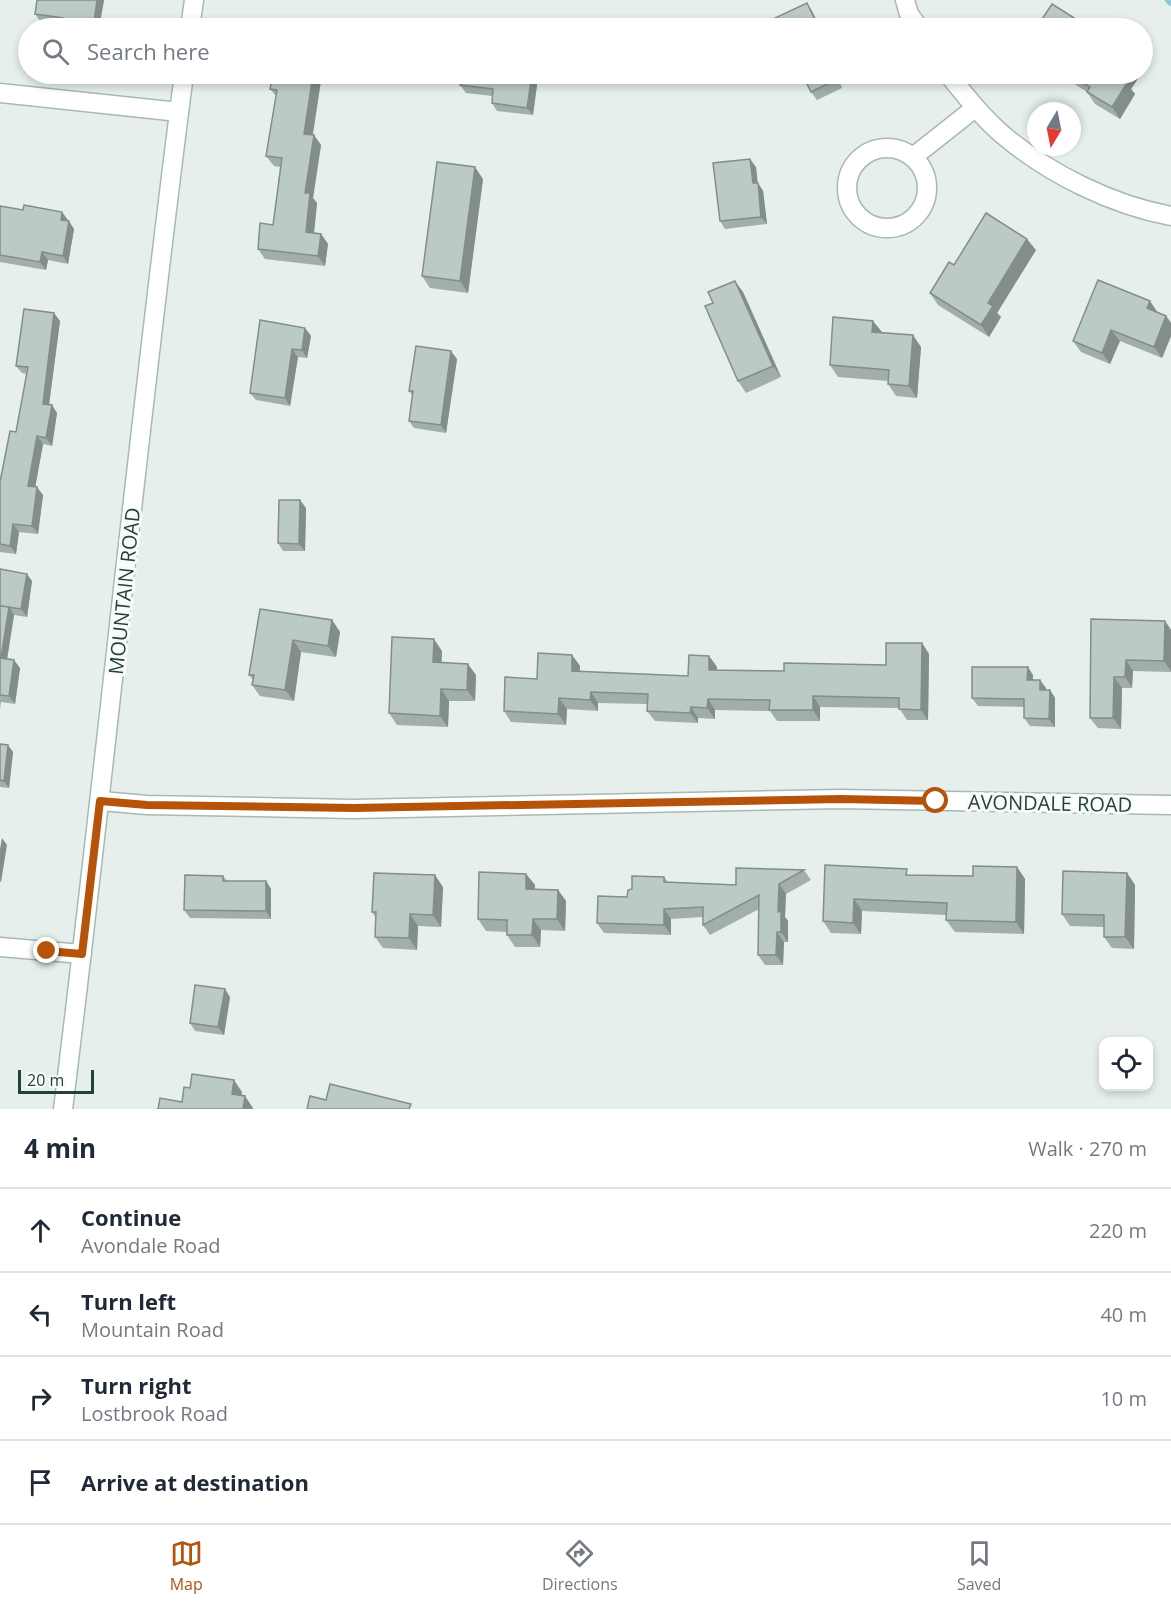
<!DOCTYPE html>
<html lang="en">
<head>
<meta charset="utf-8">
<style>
  body { margin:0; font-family:"Open Sans",sans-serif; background:#f2f2f3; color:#1f2937 }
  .controls { position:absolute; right:18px; bottom:18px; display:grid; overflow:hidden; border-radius:12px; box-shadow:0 3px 9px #0003 }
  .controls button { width:54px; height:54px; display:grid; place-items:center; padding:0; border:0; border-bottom:2px solid #e0e1e3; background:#fff; color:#1f2937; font:30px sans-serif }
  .compass { position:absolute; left:1027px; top:102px; width:54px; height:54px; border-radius:50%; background:#fff; box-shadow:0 3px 9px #0003; rotate:190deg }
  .scale { position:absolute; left:18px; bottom:15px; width:76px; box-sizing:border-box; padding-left:6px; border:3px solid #24423a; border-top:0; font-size:16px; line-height:21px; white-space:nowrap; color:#24423a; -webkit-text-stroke:4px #f7fbf9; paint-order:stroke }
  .stop { position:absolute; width:18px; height:18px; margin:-14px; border:4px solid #b45309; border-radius:50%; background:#fff }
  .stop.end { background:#b45309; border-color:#fff; box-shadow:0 2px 6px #0008 }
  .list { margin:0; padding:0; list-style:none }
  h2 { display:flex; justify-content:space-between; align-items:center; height:78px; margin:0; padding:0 24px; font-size:26px }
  h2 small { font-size:20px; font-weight:400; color:#747a83 }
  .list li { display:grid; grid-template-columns:39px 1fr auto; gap:18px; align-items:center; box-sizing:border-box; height:84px; padding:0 24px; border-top:2px solid #e0e1e3 }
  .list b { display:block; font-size:22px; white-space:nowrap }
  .list p { margin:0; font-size:20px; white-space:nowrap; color:#747a83 }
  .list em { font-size:20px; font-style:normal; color:#747a83 }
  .icon { flex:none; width:33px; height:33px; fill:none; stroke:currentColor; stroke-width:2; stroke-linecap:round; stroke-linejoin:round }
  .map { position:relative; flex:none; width:1171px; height:1109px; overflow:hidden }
  .search { position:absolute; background:#fff; box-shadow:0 3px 9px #0003; left:18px; right:18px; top:18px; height:66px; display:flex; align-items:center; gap:15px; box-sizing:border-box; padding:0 21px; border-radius:33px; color:#747a83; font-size:22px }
  .sheet { height:414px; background:#fff }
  nav { display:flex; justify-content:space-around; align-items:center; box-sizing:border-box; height:84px; border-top:2px solid #e0e1e3; background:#fff; font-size:16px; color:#747a83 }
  nav a { display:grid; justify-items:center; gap:3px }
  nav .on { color:#b45309 }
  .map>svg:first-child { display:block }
</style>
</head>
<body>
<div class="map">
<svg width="1171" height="1109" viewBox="0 0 1171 1109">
  <rect width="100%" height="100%" fill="#e6efeb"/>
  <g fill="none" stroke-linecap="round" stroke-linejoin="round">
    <path stroke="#8ec9d4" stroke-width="8" d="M1169 0 1171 2"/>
    <g stroke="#a8b8b2" stroke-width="21">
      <g id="street">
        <path d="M905 0 909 14 919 28"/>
        <path d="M948 74C965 95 982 117 1003 135 1049 174 1112 205 1171 216"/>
        <path d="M0 93 179 112"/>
        <circle cx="887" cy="188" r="40"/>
        <path d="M913 157 975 108"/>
        <path d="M101 801 147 805 354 809 841 799 1171 805"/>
        <path d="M0 947 82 954"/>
      </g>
    </g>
    <g stroke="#a4bbb3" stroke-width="21">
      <g id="secondary">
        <path d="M190 28 194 0"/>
        <path d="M63 1109C106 764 139 418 184 74"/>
      </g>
    </g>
    <use href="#street" stroke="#fff" stroke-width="18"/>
    <use href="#secondary" stroke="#fff" stroke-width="18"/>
  </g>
  <g fill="#a1aea9">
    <path d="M37 0H104L99 28H61L62 25 40 21 35 14Z"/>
    <path d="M273 74H322L313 135 321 145 313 198 317 203 314 233 321 234 328 244 325 266 265 259 258 249 273 225 280 167 274 166 266 156 276 96 270 89Z"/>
    <path d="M462 74H535L538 77 533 115 497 111 492 103V96L466 93 460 85Z"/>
    <path d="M835 74 842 88 817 100 811 92Z"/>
    <path d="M1059 74H1141L1131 89 1135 94 1120 119 1095 104 1087 92Z"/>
    <path d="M756 167 758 183 763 191 767 224 725 229 720 221Z"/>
    <path d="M483 179 468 293 430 288 422 276Z"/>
    <path d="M0 206 68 220 67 221 74 229 68 264 48 260 46 270 0 262Z"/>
    <path d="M1036 250 997 313 1001 317 989 337 938 305 930 293 954 265Z"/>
    <path d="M743 292 781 377 746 393 738 381Z"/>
    <path d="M1158 313 1166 316 1171 323V336L1162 358 1120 341 1110 364 1081 352 1073 341Z"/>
    <path d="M60 321 49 405 57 413 52 446 43 444 35 487 43 495 38 534 19 532 16 554 0 552V482L16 432 27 374 22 373 16 366Z"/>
    <path d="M305 328 311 336 307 358 298 357 290 406 256 400 250 393Z"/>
    <path d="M882 332 921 347 917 398 896 396 888 384V381L838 377 830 365Z"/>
    <path d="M457 359 446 433 414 428 409 421 412 395 409 391Z"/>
    <path d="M306 508 305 551H283L278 543Z"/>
    <path d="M0 569 32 581 27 617 14 615 7 659 20 668 15 704 1 702 0 710Z"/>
    <path d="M260 609 332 620 340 632 336 657 301 652 294 701 260 696 252 685 253 680 249 675Z"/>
    <path d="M1091 619 1165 621 1171 630V672L1133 671 1132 688H1122L1121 729 1098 728 1090 718Z"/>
    <path d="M922 643 929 654 928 720H907L899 708 820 707V721H777L770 711 715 710V719L698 718V723L655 721 647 711V704L598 703V711L567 709 566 725 511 722 504 711 572 655 580 666V672L688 676 709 656 717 667V670L784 671 886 665Z"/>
    <path d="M442 651 441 662 476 675 475 701H449L448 727 397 725 389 713Z"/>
    <path d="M1033 675V680L1046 688V690H1050L1055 698V727L1030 726 1024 718V707L978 706 972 698Z"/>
    <path d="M0 744 13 752 9 788 0 787V789Z"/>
    <path d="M825 865 911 875 973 876 1017 867 1025 879 1024 934 955 932 946 920V915L862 911 861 934 831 933 823 921Z"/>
    <path d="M804 870 811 880 786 894 785 917 788 921V942H784L783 965H765L758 955 759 909 710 935 703 925V917L671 919V935L604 933 597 923 627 897 632 889 664 877 668 882 736 885Z"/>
    <path d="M1127 873 1135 885 1134 949 1112 948 1104 937V927L1070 926 1062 914Z"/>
    <path d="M526 874 535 885V889L558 890 566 901 565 931 541 930 540 947H515L507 935V932L486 931 478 919Z"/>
    <path d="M223 876 227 881H266L271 889V919L190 918 184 910Z"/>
    <path d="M443 887 441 927 418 926 417 950 383 948 375 937 376 918 372 912Z"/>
    <path d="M230 997 224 1035 195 1031 190 1023Z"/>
  </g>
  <g fill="#838d89">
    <path d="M97 0H104L99 28H98L94 22Z"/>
    <path d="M807 3 812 11 821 28H819Z"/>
    <path d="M81 20 86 28H79Z"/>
    <path d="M313 74H322L311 144 304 134Z"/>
    <path d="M532 74H535L538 77 533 115 527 108Z"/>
    <path d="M833 74H835L842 88 836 80Z"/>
    <path d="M1126 74H1141L1131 89 1135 94 1120 119 1112 107 1122 80Z"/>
    <path d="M314 135 321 145 313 198 317 203 313 242 306 232 305 193Z"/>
    <path d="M750 159 756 167 758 191 753 183Z"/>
    <path d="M475 167 483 179 468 293 460 281Z"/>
    <path d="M758 183 763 191 767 224 761 217Z"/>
    <path d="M62 212 68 220 66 228 61 220Z"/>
    <path d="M69 221 74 229 68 264 63 256Z"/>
    <path d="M321 234 328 244 325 266 318 256Z"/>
    <path d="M1027 239 1036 250 997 313 1001 317 989 337 981 325 988 303Z"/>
    <path d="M42 252 48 260 46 270 40 262Z"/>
    <path d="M735 281 743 292 781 377 773 366Z"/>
    <path d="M1150 301 1158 313 1147 308Z"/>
    <path d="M54 313 60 321 48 412 43 404Z"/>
    <path d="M1166 316 1171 323V336L1162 358 1154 347Z"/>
    <path d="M873 321 882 332 881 344 872 332Z"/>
    <path d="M305 328 311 336 307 358 302 350Z"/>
    <path d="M1111 330 1120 341 1110 364 1102 353Z"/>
    <path d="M913 335 921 347 917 398 909 386Z"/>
    <path d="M292 349 298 357 290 406 285 398Z"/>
    <path d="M451 351 457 359 446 433 441 425Z"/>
    <path d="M52 405 57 413 52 446 46 438Z"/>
    <path d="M37 436 43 444 34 494 28 486Z"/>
    <path d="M37 487 43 495 38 534 32 526Z"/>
    <path d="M300 500 306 508 305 551 299 544Z"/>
    <path d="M13 524 19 532 16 554 10 546Z"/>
    <path d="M27 574 32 581 27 617 21 609Z"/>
    <path d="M9 607 14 615 6 666 1 658Z"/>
    <path d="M332 620 340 632 336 657 328 646Z"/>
    <path d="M1165 621 1171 630V671L1164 661Z"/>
    <path d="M434 639 442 651 441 674 433 662Z"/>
    <path d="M293 640 301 652 294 701 285 690Z"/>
    <path d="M922 643 929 654 928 720 921 710Z"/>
    <path d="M572 655 580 666 579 682 572 671Z"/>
    <path d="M709 656 717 667 716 681 709 670Z"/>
    <path d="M14 660 20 668 15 704 9 696Z"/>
    <path d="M1126 660 1133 671 1132 688 1125 677Z"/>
    <path d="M468 664 476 675 475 701 467 690Z"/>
    <path d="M1028 667 1033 675V688L1027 680Z"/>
    <path d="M1114 677 1122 688 1121 729 1113 718Z"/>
    <path d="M1040 680 1046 688V698L1040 690Z"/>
    <path d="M441 689 449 701 448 727 440 716Z"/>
    <path d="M1050 690 1055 698V727L1049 719Z"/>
    <path d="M591 692 598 703V711L590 700Z"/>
    <path d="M813 696 820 707V721L813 710Z"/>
    <path d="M559 698 567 709 566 725 558 714Z"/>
    <path d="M708 699 715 710V719L707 708Z"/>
    <path d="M691 707 698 718V723L690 713Z"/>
    <path d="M8 745 13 752 9 788 4 781Z"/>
    <path d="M2 838 7 845 1 882 0 881V849Z"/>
    <path d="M1017 867 1025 879 1024 934 1016 922Z"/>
    <path d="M1127 873 1135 885 1134 949 1125 937Z"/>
    <path d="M526 874 535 885 534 900 526 889Z"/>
    <path d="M435 875 443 887 441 927 433 915Z"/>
    <path d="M266 881 271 889V919L266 911Z"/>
    <path d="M779 884 786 894 785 917 788 921V942L781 932 778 912Z"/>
    <path d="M558 890 566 901 565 931 557 919Z"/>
    <path d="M854 899 862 911 861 934 853 923Z"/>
    <path d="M664 909 671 919V935L664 925Z"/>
    <path d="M410 914 418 926 417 950 409 938Z"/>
    <path d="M533 919 541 930 540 947 532 935Z"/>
    <path d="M777 932 784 942 783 965 776 955Z"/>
    <path d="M225 989 230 997 224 1035 218 1027Z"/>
    <path d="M234 1080 242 1092 240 1106 232 1094Z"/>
    <path d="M245 1096 253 1108V1109H243Z"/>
  </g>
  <g fill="#bbcac4" stroke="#838d89" stroke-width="1.5">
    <path d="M37 0H97L94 22 81 20 79 28H61L63 18 35 14Z"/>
    <path d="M807 3 819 28H780L775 18Z"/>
    <path d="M1052 4 1090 28H1036Z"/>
    <path d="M273 74H313L304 134 314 135 305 193H310L306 232 321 234 318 256 258 249 260 223 273 225 282 158 266 156 277 90 270 89Z"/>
    <path d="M462 74H532L527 108 492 103 493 89 460 85Z"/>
    <path d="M802 74H833L836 80 811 92Z"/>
    <path d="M1069 74H1126L1122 80 1127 83 1112 107 1087 92 1090 87Z"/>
    <path d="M750 159 753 183H758L761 217 720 221 713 163Z"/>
    <path d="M437 162 475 167 460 281 422 276Z"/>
    <path d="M24 205 62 212 61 220 69 221 63 256 42 252 40 262 0 255V206L23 210Z"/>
    <path d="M986 213 1027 239 988 303 993 306 981 325 930 293 949 262 954 265Z"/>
    <path d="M1098 280 1150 301 1147 308 1166 316 1154 347 1111 330 1102 353 1073 341Z"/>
    <path d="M735 281 773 366 738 381 705 306 713 303 708 292Z"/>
    <path d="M24 309 54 313 43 404 52 405 46 438 37 436 28 486 37 487 32 526 13 524 10 546 0 544V482L10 431 16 432 28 367 16 366Z"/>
    <path d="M833 317 873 321 872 332 913 335 909 386 888 384 889 370 830 365Z"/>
    <path d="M260 320 305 328 302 350 292 349 285 398 250 393Z"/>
    <path d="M416 346 451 351 441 425 409 421 413 391H409Z"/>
    <path d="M279 500H300L299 544 278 543Z"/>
    <path d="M0 569 27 574 21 609 0 606Z"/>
    <path d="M0 606 9 607 1 658 14 660 9 696 0 695Z"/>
    <path d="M260 609 332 620 328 646 293 640 285 690 252 685 254 675H249Z"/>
    <path d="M1091 619 1165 621 1164 661 1126 660 1125 677H1114L1113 718H1090Z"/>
    <path d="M392 637 434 639 433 662 468 664 467 690 441 689 440 716 389 713Z"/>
    <path d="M886 643H922L921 710 899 709V698L813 696V710H769L770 700 708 699 707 708 691 707 690 713 647 711 648 694 591 692 590 700 559 698 558 714 504 711 505 677 537 679 538 653 572 655V671L688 676 689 655 709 656V670L784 671V663L886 665Z"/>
    <path d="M972 667H1028L1027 680H1040V690H1050L1049 719 1024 718V699L972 698Z"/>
    <path d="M0 744 8 745 4 781 0 780Z"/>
    <path d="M825 865 907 869 906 875 973 876V866L1017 867 1016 922 946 920 947 903 854 899 853 923 823 921Z"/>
    <path d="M736 868 804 870 779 884 778 912 781 911V932H777L776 955H758L759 895 703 925V907L664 909V925L597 923 598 896 627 897 628 890 632 889V876L664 877V882L736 885Z"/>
    <path d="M1063 871 1127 873 1125 937H1104V915L1062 914Z"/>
    <path d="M479 872 526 874V889L558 890 557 919H533L532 935H507V920L478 919Z"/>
    <path d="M374 873 435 875 433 915 410 914 409 938 375 937 376 912H372Z"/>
    <path d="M185 875 223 876V881H266V911L184 910Z"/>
    <path d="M195 985 225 989 218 1027 190 1023Z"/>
    <path d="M192 1074 234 1080 232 1094 245 1096 243 1109H158L160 1098 182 1102 184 1087 190 1088Z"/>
    <path d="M330 1084 411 1104 409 1109H307L310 1096 326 1100Z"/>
  </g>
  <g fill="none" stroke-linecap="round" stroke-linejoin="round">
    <path stroke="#b45309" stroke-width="8" d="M47 951 82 954 100 801 147 805 354 808 841 799 936 801"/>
  </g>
  <g text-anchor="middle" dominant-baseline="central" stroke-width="6" stroke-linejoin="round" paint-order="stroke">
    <g font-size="20" fill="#24423a" stroke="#f7fbf9">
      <text transform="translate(124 591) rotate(-84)">MOUNTAIN ROAD</text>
      <text transform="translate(1050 803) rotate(1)">AVONDALE ROAD</text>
    </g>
  </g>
</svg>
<div class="controls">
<button><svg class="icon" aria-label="locate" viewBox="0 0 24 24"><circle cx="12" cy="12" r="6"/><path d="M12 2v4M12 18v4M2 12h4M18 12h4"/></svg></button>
</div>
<svg class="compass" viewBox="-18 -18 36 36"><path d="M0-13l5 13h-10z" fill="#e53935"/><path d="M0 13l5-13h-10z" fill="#747a83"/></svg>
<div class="scale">20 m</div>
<div class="stop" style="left:936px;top:801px"></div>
<div class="stop end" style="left:47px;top:951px"></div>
<div class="search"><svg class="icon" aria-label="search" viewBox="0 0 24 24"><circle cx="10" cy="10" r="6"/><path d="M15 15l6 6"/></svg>Search here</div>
</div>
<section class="sheet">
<h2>4 min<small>Walk · 270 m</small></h2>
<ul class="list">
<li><svg class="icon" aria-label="ahead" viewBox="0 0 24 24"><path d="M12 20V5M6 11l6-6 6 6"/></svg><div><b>Continue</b><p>Avondale Road</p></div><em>220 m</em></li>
<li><svg class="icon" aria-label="left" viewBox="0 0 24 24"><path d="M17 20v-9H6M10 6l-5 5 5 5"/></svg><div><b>Turn left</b><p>Mountain Road</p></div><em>40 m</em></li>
<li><svg class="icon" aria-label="right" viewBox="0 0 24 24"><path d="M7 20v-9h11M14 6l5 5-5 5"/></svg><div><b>Turn right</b><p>Lostbrook Road</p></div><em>10 m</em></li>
<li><svg class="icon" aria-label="arrive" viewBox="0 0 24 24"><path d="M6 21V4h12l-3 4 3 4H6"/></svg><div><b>Arrive at destination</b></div></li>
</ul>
</section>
<nav>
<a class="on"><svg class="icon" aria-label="map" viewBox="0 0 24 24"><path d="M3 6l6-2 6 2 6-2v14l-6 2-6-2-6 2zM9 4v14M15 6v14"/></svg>Map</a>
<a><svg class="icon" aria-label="directions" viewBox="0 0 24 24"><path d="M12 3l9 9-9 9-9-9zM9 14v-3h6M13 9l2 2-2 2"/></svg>Directions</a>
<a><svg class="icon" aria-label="saved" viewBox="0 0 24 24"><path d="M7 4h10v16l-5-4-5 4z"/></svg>Saved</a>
</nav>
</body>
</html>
